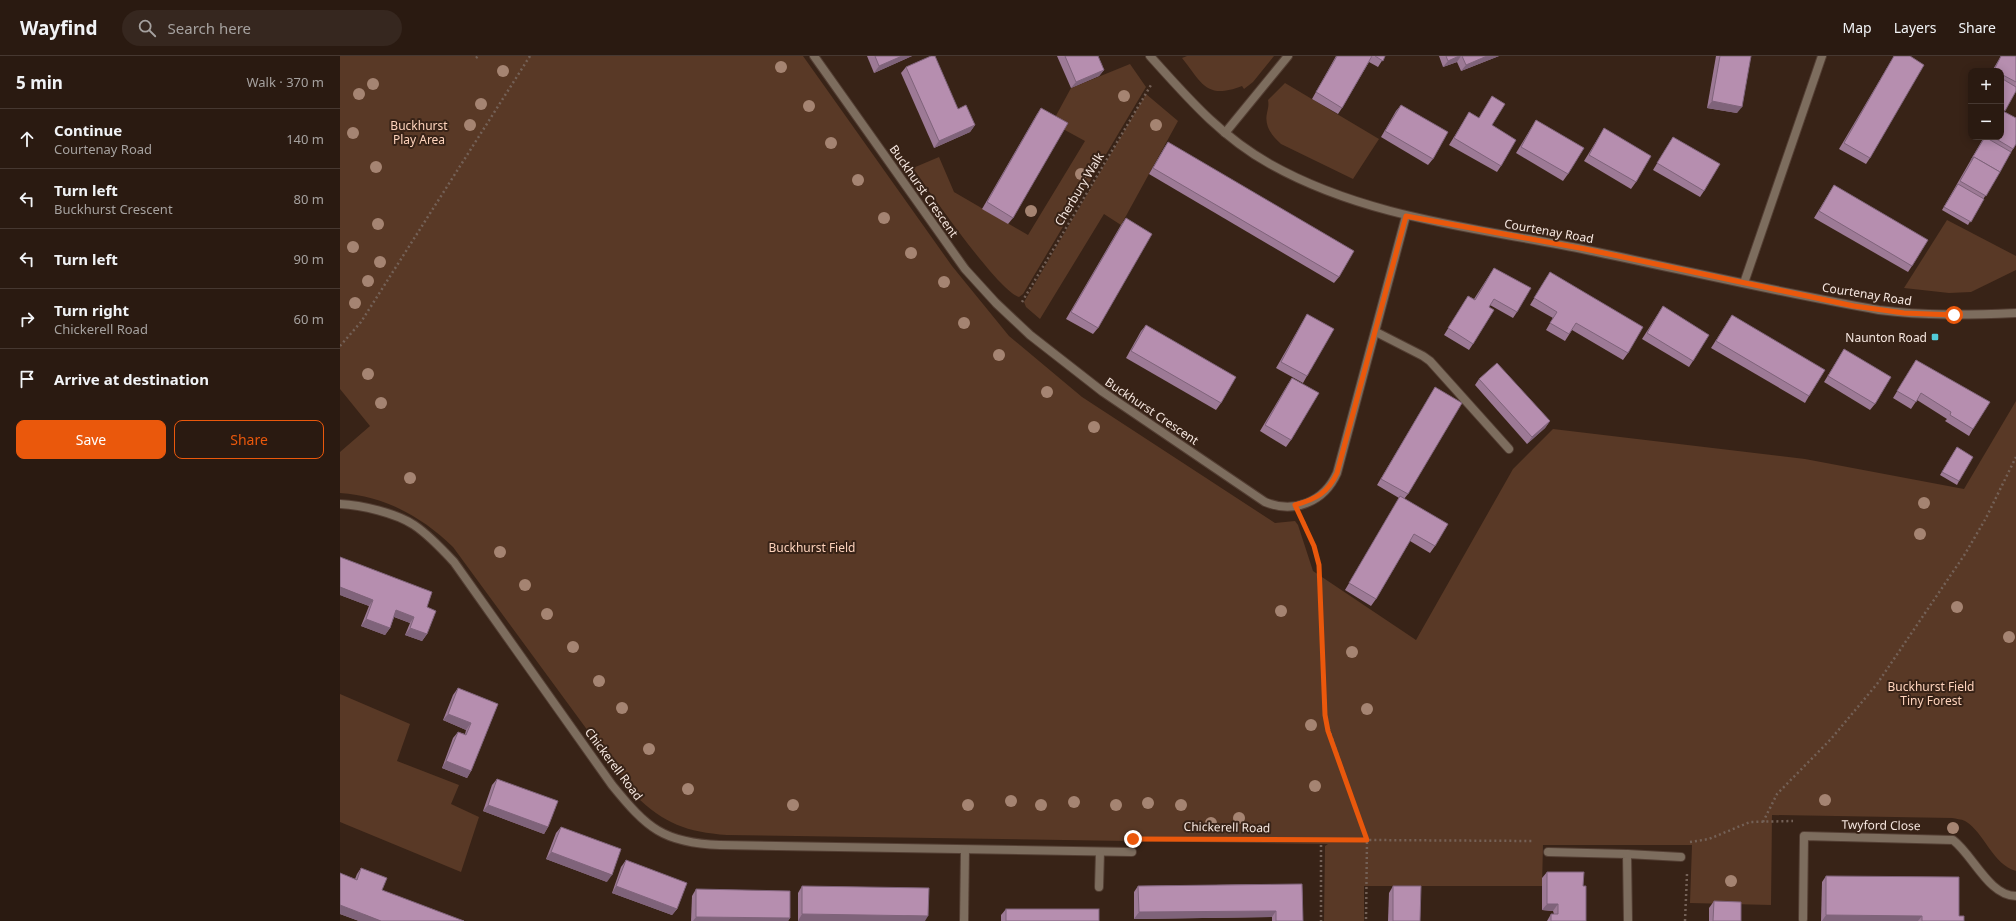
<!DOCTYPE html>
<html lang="en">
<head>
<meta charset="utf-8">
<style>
  body { margin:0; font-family:"Noto Sans",sans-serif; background:#36271f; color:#f1f3f6 }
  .controls { position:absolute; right:12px; top:12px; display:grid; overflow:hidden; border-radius:8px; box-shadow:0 2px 10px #0003 }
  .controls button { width:36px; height:36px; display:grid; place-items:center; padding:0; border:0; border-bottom:1px solid #463831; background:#2a1a11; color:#f1f3f6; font:20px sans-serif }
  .stop { position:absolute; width:12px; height:12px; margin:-9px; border:3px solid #ea580c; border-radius:50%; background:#fff }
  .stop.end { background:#ea580c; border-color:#fff; box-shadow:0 1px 4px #0008 }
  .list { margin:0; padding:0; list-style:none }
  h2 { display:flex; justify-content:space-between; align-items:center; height:52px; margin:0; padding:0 16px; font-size:17px }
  h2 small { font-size:13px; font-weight:400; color:#a5a19f }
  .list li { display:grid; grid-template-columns:26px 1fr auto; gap:12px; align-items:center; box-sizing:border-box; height:60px; padding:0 16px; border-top:1px solid #463831 }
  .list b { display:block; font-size:15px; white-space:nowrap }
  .list p { margin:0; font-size:13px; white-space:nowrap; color:#a5a19f }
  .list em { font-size:13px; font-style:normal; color:#a5a19f }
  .actions { display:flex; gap:8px; padding:12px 16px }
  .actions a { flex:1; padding:9px 0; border:1px solid #ea580c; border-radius:8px; text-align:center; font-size:14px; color:#ea580c }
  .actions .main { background:#ea580c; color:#fff }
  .icon { flex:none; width:22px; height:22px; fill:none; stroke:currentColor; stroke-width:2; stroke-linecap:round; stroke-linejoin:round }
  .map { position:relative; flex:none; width:1676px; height:865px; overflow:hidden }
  header { display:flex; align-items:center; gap:24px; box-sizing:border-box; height:56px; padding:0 20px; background:#2a1a11; border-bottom:1px solid #463831 }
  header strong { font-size:19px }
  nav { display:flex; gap:22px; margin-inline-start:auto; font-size:14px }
  .search { width:280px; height:36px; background:#36271f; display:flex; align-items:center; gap:10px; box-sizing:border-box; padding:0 14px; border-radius:22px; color:#a5a19f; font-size:15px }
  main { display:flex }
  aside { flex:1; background:#2a1a11 }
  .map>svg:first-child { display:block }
</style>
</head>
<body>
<header>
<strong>Wayfind</strong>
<div class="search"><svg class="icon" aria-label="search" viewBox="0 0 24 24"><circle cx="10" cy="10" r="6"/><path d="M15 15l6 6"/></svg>Search here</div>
<nav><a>Map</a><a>Layers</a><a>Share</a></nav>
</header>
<main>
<aside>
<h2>5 min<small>Walk · 370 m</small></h2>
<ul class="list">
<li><svg class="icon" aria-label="ahead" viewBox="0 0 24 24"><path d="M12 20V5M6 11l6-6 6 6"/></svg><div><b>Continue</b><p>Courtenay Road</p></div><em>140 m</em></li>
<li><svg class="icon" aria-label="left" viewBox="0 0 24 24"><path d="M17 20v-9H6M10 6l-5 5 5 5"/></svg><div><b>Turn left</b><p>Buckhurst Crescent</p></div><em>80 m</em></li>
<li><svg class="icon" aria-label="left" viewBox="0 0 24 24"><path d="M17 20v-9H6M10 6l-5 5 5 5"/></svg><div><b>Turn left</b></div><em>90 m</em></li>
<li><svg class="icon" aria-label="right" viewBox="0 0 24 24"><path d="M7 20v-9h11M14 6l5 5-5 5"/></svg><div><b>Turn right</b><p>Chickerell Road</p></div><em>60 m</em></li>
<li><svg class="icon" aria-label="arrive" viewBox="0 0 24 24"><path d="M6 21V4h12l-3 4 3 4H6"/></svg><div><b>Arrive at destination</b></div></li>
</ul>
<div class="actions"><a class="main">Save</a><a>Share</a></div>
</aside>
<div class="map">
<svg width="1676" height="865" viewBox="0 0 1676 865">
  <rect width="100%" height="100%" fill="#382317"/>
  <g fill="#593926">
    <path d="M0 0H463L612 210 669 280 742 341 935 467 955 465 958 469 973 515 1076 584 1173 413 1213 373 1465 403 1624 433 1676 345V815C1653 809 1644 776 1625 765 1621 763 1616 763 1612 762L1432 759 1431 849 1350 847 1352 789H1203L1202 830H1024V865H984L985 790 988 788 387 779C347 776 324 768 295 739L113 491C81 460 44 440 0 437V396L30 370 0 333Z"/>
    <path d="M847 0H934L913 26 904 33 902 30C866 44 862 27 842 2Z"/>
    <path d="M790 8 806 31 683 238 679 241C658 235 589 135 573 112L599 101 614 136 688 179 745 85 712 67 731 32Z"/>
    <path d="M945 27 1039 83 1013 123 941 88C932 80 924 70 927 57 928 52 929 49 928 44Z"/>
    <path d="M806 38 838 65 781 169 764 158 700 263 686 251 684 246Z"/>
    <path d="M1607 164 1676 200V214L1631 236 1609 237 1564 232Z"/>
    <path d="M0 638 70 668 57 705 119 729 111 748 139 761 121 816 0 766Z"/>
  </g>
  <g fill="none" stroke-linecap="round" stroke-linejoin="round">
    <g stroke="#533e33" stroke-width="10">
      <path id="service" d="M1036 276 1083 300 1090 305 1169 393"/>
    </g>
    <g stroke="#533e33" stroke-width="10">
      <g id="minor">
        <path d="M474 0 625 213 656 247 690 279 763 336 925 446C954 458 984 446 997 417L1066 160"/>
        <path d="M810 0C847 41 880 80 930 108 1028 163 1140 172 1247 194 1344 214 1441 237 1539 254 1585 260 1630 259 1676 257"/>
        <path d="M885 77 948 0"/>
        <path d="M1404 227 1482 0"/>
        <path d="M0 448C21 449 56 457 74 469 89 479 102 493 114 506L272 729C307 772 323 787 380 789L792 796"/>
        <path d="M1208 796 1287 798 1288 865"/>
        <path d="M1287 798 1341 801"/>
        <path d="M759 831 760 796"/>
        <path d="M1463 863 1464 780 1613 784C1633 799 1649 840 1676 840"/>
        <path d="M624 865 625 794"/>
      </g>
    </g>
    <g stroke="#746157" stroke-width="2.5" stroke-dasharray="2 3" stroke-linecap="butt">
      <path d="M136 2 138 0"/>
      <path d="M682 246 811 29"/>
      <path d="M0 290 21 266 190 0"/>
      <path d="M964 466 974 490 979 509 986 665 1027 784 1193 785"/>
      <path d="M1423 766 1437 738 1491 683 1537 628 1625 498 1646 462 1676 401"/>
      <path d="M804 783 1027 784 1026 865"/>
      <path d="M981 784V865"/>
      <path d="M1350 786 1369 783 1410 766 1453 765"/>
      <path d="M1345 865 1347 818"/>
    </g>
    <use href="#service" stroke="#7d6d5e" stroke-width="8"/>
    <use href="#minor" stroke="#7d6d5e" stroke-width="8"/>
  </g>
  <g fill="#a58472">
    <circle cx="441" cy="11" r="6"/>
    <circle cx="163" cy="15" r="6"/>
    <circle cx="33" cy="28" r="6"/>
    <circle cx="19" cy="38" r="6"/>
    <circle cx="784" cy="40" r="6"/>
    <circle cx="141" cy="48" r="6"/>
    <circle cx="469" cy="50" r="6"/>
    <circle cx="130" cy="69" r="6"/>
    <circle cx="816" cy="69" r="6"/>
    <circle cx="13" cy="77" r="6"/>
    <circle cx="491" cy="87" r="6"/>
    <circle cx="36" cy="111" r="6"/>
    <circle cx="741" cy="118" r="6"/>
    <circle cx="518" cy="124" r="6"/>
    <circle cx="691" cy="155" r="6"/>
    <circle cx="544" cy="162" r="6"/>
    <circle cx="38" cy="168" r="6"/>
    <circle cx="13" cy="191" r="6"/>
    <circle cx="571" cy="197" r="6"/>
    <circle cx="40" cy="206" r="6"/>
    <circle cx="28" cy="225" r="6"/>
    <circle cx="604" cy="226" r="6"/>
    <circle cx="15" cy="247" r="6"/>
    <circle cx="624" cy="267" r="6"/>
    <circle cx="659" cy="299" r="6"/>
    <circle cx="28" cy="318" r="6"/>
    <circle cx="707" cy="336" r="6"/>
    <circle cx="41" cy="347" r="6"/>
    <circle cx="754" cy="371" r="6"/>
    <circle cx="70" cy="422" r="6"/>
    <circle cx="1584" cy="447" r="6"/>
    <circle cx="1580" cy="478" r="6"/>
    <circle cx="160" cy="496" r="6"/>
    <circle cx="185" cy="529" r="6"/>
    <circle cx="1617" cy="551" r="6"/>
    <circle cx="941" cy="555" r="6"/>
    <circle cx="207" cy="558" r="6"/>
    <circle cx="1669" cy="581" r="6"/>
    <circle cx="233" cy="591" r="6"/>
    <circle cx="1012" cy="596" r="6"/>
    <circle cx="259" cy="625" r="6"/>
    <circle cx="282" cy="652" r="6"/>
    <circle cx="1027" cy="653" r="6"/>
    <circle cx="971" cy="669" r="6"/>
    <circle cx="309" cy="693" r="6"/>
    <circle cx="975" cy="730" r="6"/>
    <circle cx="348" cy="733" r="6"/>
    <circle cx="1485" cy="744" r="6"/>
    <circle cx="671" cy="745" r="6"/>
    <circle cx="734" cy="746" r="6"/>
    <circle cx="808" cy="747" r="6"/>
    <circle cx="453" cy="749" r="6"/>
    <circle cx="628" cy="749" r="6"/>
    <circle cx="701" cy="749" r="6"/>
    <circle cx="776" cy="749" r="6"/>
    <circle cx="841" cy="749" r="6"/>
    <circle cx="899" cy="762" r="6"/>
    <circle cx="871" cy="767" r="6"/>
    <circle cx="1613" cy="772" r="6"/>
    <circle cx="1391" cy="825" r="6"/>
  </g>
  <g fill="#9d7a96">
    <path d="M527 0H572L534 17Z"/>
    <path d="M717 0H758L764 14 759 20 731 32Z"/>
    <path d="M996 0H1045L1038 11 1029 6 1002 52 998 58 972 43Z"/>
    <path d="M1099 0H1159L1121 15 1117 6 1103 11Z"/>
    <path d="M1376 0H1411L1397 57 1367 52Z"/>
    <path d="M1554 0H1570L1530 102 1526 108 1499 93Z"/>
    <path d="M1661 0H1676V35L1664 55 1673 93 1628 169 1602 154 1644 81H1661V15H1652Z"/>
    <path d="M566 11 618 53 635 69 630 76 594 92 561 17Z"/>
    <path d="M1152 40V69L1161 110 1157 116 1109 89 1125 63 1129 56 1139 62Z"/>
    <path d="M1061 49 1093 103 1088 109 1041 81 1056 55Z"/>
    <path d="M701 52 673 162 668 168 642 153 697 58Z"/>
    <path d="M1196 64 1228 118 1223 125 1176 97Z"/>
    <path d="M1264 72 1296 126 1291 133 1244 105 1260 79Z"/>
    <path d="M1333 81 1364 135 1360 141 1313 114Z"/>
    <path d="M828 86 999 221 994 227 809 118 824 92Z"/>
    <path d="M1494 129 1572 210 1568 216 1474 162Z"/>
    <path d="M786 162 758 272 753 278 726 263 781 169Z"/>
    <path d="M1154 212 1177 256 1173 262 1150 249 1133 288 1129 294 1104 279 1128 240 1134 243Z"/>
    <path d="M1210 216 1288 297 1283 304 1232 274 1225 285 1206 274 1213 262 1190 249Z"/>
    <path d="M1323 250 1353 305 1349 311 1302 283Z"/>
    <path d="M967 258V320L963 327 936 312 963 265Z"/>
    <path d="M1392 259 1469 340 1465 347 1371 292Z"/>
    <path d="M806 269 881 347 876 354 786 302 801 275Z"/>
    <path d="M1504 293 1535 348 1530 354 1484 326Z"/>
    <path d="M1576 304 1633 373 1629 380 1605 365 1607 363 1577 344 1571 353 1553 342Z"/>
    <path d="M952 322 951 384 946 391 920 375 948 328Z"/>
    <path d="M1139 323 1210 365 1205 372 1187 388 1135 329Z"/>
    <path d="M1095 331 1068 438 1064 443 1095 490 1090 497 1070 485 1036 543 1031 550 1005 534 1059 442 1037 429 1091 338Z"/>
    <path d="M1617 391 1619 425 1617 429 1600 419Z"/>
    <path d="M0 539 87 551V578L82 585 65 579 70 567 54 561 50 572 45 579 21 570 29 550Z"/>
    <path d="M118 632 158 648 131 715 127 722 102 712 113 682 118 676 125 678 126 674 103 664 113 639Z"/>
    <path d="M157 723 208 771 204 778 143 755 152 729Z"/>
    <path d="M221 771 267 826 206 803 216 777Z"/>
    <path d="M286 804 337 853 332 859 272 837 281 811Z"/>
    <path d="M21 812 42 834 19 865 0 858V817L15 823 17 818Z"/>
    <path d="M1207 816 1243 830 1246 865H1207L1211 858H1214L1213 855 1202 854V822Z"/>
    <path d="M1486 820 1619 860 1624 865H1481L1482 826Z"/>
    <path d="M962 828 963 865H932V861L794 863V836L798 830Z"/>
    <path d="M462 830 585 865H458V837Z"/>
    <path d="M1053 830 1080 865H1048L1049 837Z"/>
    <path d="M356 833 450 862 448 865H351L352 840Z"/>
    <path d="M1374 845 1401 865H1369V852Z"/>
    <path d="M666 853 759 865H661V859Z"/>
  </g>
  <g fill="#7f637a">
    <path d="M562 0H572L534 17 539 10Z"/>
    <path d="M1119 0H1121L1117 6 1103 11 1108 5Z"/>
    <path d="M1147 0H1159L1121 15 1126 9Z"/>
    <path d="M764 14 759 20 731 32 736 26Z"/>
    <path d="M1372 45 1402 51 1397 57 1367 52Z"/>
    <path d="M635 69 630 76 594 92 599 85Z"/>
    <path d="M1210 365 1205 372 1187 388 1192 381Z"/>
    <path d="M0 531 33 544 29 550 0 539Z"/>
    <path d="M56 554 74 561 70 567 52 560Z"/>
    <path d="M26 563 50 572 45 579 21 570Z"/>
    <path d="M70 572 87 578 82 585 65 579Z"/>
    <path d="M108 658 131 667 126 674 103 664Z"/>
    <path d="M106 705 131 715 127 722 102 712Z"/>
    <path d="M148 749 208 771 204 778 143 755Z"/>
    <path d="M211 796 272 819 267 826 206 803Z"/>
    <path d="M276 830 337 853 332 859 272 837Z"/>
    <path d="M1207 848H1218L1213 855 1202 854Z"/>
    <path d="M0 849 41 865H19L0 858Z"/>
    <path d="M936 855 932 861 794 863 799 856Z"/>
    <path d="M462 858 588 860 585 865H458Z"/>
    <path d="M1486 859 1582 860 1578 865H1482Z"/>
    <path d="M356 861 450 862 448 865H353Z"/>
  </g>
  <g fill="#b68eaf" stroke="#7f637a">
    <path d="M535 0H562L539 10Z"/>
    <path d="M591 0H595L618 53 626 49 635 69 599 85 566 11Z"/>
    <path d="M725 0H758L764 14 736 26Z"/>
    <path d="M997 0H1032L1002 52 976 36Z"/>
    <path d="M1035 0H1045L1043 5Z"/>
    <path d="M1106 0H1119L1108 5Z"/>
    <path d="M1122 0H1147L1126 9Z"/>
    <path d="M1380 0H1411L1402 51 1372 45Z"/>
    <path d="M1554 0H1570L1584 9 1530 102 1504 87Z"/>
    <path d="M1661 0H1676V26L1661 18V15H1656L1654 14Z"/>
    <path d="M1661 22 1676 31V35L1665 55 1661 52Z"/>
    <path d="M1152 40 1165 48 1152 69 1176 84 1161 110 1114 82 1129 56 1139 62Z"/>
    <path d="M1061 49 1108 76 1093 103 1045 75Z"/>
    <path d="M701 52 728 67 673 162 647 146Z"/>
    <path d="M1661 54 1676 62V88L1673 93 1653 81H1661Z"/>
    <path d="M1196 64 1244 92 1228 118 1181 91Z"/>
    <path d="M1264 72 1311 100 1296 126 1249 99Z"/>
    <path d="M1333 81 1380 108 1364 135 1317 107Z"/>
    <path d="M1645 81 1671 96 1660 116 1634 101 1631 104Z"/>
    <path d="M828 86 1014 195 999 221 813 112Z"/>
    <path d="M1634 101 1660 116 1646 140 1620 125Z"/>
    <path d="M1618 128 1644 143 1631 166 1604 151Z"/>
    <path d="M1494 129 1588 184 1572 210 1479 155Z"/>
    <path d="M786 162 812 178 758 272 731 256Z"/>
    <path d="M1154 212 1191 232 1177 256 1154 243 1149 251 1154 254 1133 288 1108 272 1128 240 1135 244Z"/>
    <path d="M1210 216 1303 271 1288 297 1236 267 1229 278 1210 267 1217 256 1194 242Z"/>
    <path d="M1323 250 1369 279 1353 305 1307 277Z"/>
    <path d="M967 258 994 273 967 320 941 306Z"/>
    <path d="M1392 259 1485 314 1469 340 1376 285Z"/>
    <path d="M806 269 896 321 881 347 791 295Z"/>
    <path d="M1504 293 1551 321 1535 348 1488 320Z"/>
    <path d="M1576 304 1650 346 1633 373 1610 359 1611 356 1581 337 1576 346 1557 335Z"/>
    <path d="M1157 307 1210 365 1192 381 1139 323Z"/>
    <path d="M952 322 979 337 951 384 925 369Z"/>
    <path d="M1095 331 1122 347 1068 438 1041 423Z"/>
    <path d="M1617 391 1633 401 1619 425 1602 416Z"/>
    <path d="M1060 440 1108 468 1095 490 1074 478 1036 543 1009 527Z"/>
    <path d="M0 501 92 536 87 551 96 555 87 578 70 572 74 561 56 554 50 572 26 563 33 544 0 531Z"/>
    <path d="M118 632 158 648 131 715 106 705 118 676 126 679 131 667 108 658Z"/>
    <path d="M157 723 218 745 208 771 148 749Z"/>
    <path d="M221 771 281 793 272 819 211 796Z"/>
    <path d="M286 804 347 827 337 853 276 830Z"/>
    <path d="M21 812 47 822 42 834 124 865H41L0 849V817L17 824Z"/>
    <path d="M1207 816H1244L1243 830H1246V865H1211V858H1218V848H1207Z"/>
    <path d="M1486 820 1619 821V860H1624V865H1582V860L1486 859Z"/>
    <path d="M962 828 963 865H936V855L799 856 798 830Z"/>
    <path d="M462 830 589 832 588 860 462 858Z"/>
    <path d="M1053 830H1081L1080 865H1053Z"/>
    <path d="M356 833 450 835V862L356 861Z"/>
    <path d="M1374 845 1401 846V865H1373Z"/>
    <rect x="666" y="853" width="93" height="12"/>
  </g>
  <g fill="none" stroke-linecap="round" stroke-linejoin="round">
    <path stroke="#ea580c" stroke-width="5" d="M793 783 1027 784 988 675 985 659 979 509 974 490 955 449C976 443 988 437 997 417L1066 160 1245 193 1514 250 1564 257 1614 259"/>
  </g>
  <rect fill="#52cbd8" stroke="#382317" stroke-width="1.5" x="1591" y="277" width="8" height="8" rx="2"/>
  <g text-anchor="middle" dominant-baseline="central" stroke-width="4" stroke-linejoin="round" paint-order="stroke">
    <g font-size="12" fill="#ffd4bd" stroke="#382317">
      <text x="79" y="69">Buckhurst<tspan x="79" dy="14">Play Area</tspan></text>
      <text x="472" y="491">Buckhurst Field</text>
      <text x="1591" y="630">Buckhurst Field<tspan x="1591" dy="14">Tiny Forest</tspan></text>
    </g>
    <g font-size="12" fill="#f6e7e0" stroke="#382317">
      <text transform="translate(739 133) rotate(-59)">Cherbury Walk</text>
      <text transform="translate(584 135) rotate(55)">Buckhurst Crescent</text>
      <text transform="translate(1209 175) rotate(10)">Courtenay Road</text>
      <text transform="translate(1527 238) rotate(9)">Courtenay Road</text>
      <text transform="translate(812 355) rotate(34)">Buckhurst Crescent</text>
      <text transform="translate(274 708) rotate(53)">Chickerell Road</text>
      <text transform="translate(1541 769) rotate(1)">Twyford Close</text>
      <text transform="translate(887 771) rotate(1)">Chickerell Road</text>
    </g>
    <g font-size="12" fill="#f6e7e0" stroke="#382317" text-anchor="end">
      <text x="1587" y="281">Naunton Road</text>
    </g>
  </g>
</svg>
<div class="controls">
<button>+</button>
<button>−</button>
</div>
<div class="stop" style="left:1614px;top:259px"></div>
<div class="stop end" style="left:793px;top:783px"></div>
</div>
</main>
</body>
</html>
